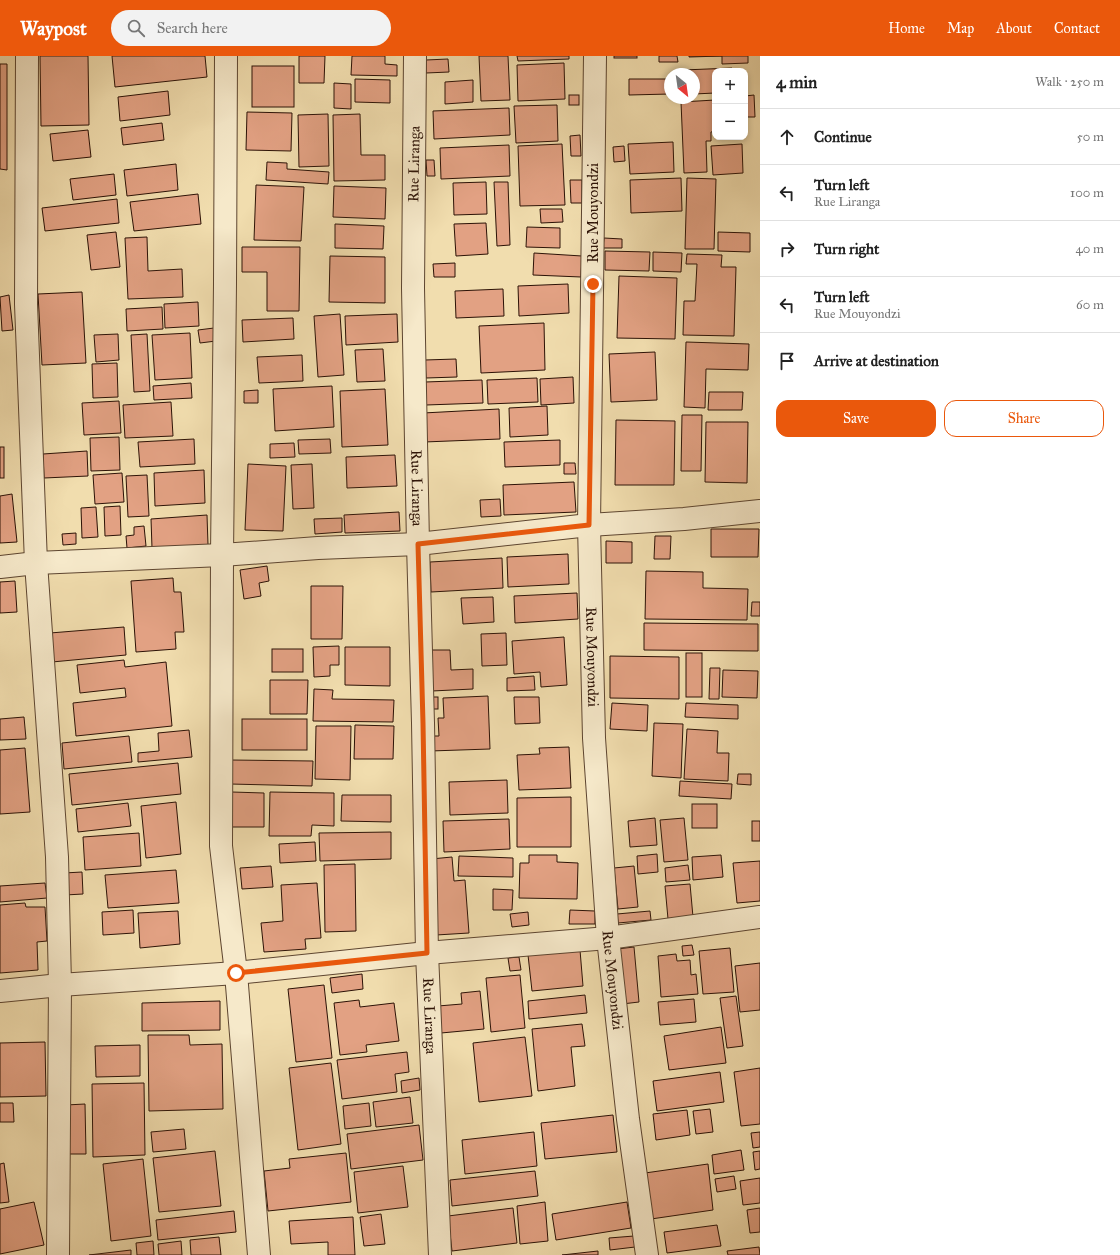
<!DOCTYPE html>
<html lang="en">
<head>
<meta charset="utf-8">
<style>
  body { margin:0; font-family:"IM FELL Great Primer",serif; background:#f2f2f2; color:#222 }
  .controls { position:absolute; right:12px; top:12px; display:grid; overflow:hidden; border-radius:8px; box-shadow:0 2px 6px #0003 }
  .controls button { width:36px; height:36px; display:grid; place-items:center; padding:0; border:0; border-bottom:1px solid #e0e0e0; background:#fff; color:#222; font:20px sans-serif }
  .compass { position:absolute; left:664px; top:12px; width:36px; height:36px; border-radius:50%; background:#fff; box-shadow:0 2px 6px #0003; rotate:151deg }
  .stop { position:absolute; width:12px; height:12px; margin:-9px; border:3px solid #ea580c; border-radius:50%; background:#fff }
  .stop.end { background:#ea580c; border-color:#fff; box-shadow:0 1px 4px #0008 }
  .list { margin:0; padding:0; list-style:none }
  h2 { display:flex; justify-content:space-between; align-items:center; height:52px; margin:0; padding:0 16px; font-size:17px }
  h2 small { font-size:13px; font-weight:400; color:#767676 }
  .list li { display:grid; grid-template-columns:26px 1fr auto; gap:12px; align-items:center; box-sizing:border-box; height:56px; padding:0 16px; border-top:1px solid #e0e0e0 }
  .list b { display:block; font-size:15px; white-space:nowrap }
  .list p { margin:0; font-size:13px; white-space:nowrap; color:#767676 }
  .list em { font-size:13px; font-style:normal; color:#767676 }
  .actions { display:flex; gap:8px; padding:12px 16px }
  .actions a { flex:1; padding:9px 0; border:1px solid #ea580c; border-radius:12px; text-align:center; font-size:14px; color:#ea580c }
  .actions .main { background:#ea580c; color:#fff }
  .icon { flex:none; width:22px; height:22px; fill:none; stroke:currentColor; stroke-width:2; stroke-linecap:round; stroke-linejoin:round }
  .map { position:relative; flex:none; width:760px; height:1199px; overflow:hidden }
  header { display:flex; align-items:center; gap:24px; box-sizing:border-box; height:56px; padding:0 20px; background:#ea580c; color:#fff }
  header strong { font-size:19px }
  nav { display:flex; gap:22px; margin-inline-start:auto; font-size:14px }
  .search { width:280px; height:36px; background:#f2f2f2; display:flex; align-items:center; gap:10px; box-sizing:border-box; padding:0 14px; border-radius:22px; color:#767676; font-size:15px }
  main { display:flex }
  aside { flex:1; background:#fff }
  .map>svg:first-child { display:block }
</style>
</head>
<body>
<header>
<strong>Waypost</strong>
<div class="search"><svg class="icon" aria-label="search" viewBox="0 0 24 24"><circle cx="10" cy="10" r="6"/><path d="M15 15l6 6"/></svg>Search here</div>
<nav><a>Home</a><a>Map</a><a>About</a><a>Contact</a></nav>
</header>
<main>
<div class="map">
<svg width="760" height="1199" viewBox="0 0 760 1199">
  <rect width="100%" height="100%" fill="#f1ddae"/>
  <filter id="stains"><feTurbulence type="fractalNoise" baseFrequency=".005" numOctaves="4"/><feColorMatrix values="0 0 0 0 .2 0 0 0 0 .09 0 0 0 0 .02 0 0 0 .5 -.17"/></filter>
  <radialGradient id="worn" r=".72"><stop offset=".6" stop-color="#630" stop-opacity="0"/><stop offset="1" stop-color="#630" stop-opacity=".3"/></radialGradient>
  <g fill="#e2a183" stroke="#2c1206">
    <path d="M40 0H88L89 69 41 70Z"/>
    <path d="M112 0H205L207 21 115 31Z"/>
    <path d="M299 0H325L324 27H299Z"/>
    <path d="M352 0H385V8L397 9V20L351 19Z"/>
    <path d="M479 0H508L510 44 481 45Z"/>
    <path d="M517 0H569V3L518 5Z"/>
    <rect x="614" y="0" width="23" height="2"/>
    <path d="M659 0H677L678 6H659Z"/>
    <path d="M689 0H748V7L722 8V0L689 1Z"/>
    <path d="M448 3 449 16 426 17V4Z"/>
    <path d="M564 7 565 43 518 45 517 9Z"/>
    <path d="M0 8H7V114L0 113Z"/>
    <rect x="252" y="10" width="42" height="41"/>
    <path d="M732 12V15H715V37L694 38V18H683V14Z"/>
    <path d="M355 23 390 24V47L355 46Z"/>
    <path d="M629 23H669L670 38 629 39Z"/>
    <path d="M473 24V46L445 48V26Z"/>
    <path d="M334 27 351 28V53L334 52Z"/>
    <path d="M168 35 170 59 120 65 118 41Z"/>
    <rect x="569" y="39" width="10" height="10"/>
    <path d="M754 39 755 61H745V40Z"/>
    <path d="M715 44V75L711 76V85H706L707 116 684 117 681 46Z"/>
    <path d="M557 49 558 85 516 87 514 50Z"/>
    <path d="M509 52 510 79 434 83 433 55Z"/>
    <path d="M247 56 292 57 291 95 246 94Z"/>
    <path d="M328 58 329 110 299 111 298 59Z"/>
    <path d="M360 58 361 99H385V124L334 125 333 59Z"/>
    <path d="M162 67 164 84 123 89 121 72Z"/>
    <path d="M88 74 91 101 53 105 50 78Z"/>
    <path d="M580 79 581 100H571L570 80Z"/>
    <path d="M673 86 674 116 630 118 628 88Z"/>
    <path d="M562 88 565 149 520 150 518 90Z"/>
    <path d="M742 88 743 117 713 119 711 90Z"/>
    <path d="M509 89 510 120 441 123 440 92Z"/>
    <path d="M624 90 625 105 614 106 613 91Z"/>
    <path d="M426 104H434L435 120H427Z"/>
    <path d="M267 106 287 107V113L329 116 328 128 266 124Z"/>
    <path d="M176 108 178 134 127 140 124 114Z"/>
    <path d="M114 118 116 139 73 144 70 123Z"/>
    <path d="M681 122 682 155 631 157 630 124Z"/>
    <path d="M687 122 716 123 714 193H685Z"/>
    <path d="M570 124H582V147H571Z"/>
    <path d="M486 126 487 158 454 159 453 127Z"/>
    <path d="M494 126H508L510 189 497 190Z"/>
    <path d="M256 129 304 131 301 185 254 184Z"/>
    <path d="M334 130 386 132 385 163 333 161Z"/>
    <path d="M198 138 201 168 134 175 130 146Z"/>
    <path d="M117 143 119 167 45 175 42 152Z"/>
    <path d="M540 153H562L563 166 541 167Z"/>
    <path d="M486 167 488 198 456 200 454 168Z"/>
    <path d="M335 168 384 170 383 193 335 192Z"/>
    <path d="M527 171 560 172V192L526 191Z"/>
    <path d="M116 176 120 211 91 214 87 179Z"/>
    <path d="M718 176 750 177V196L718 195Z"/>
    <path d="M147 181 148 215 182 213 183 241 128 243 125 182Z"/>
    <path d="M604 182 622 183V192H603Z"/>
    <path d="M242 191H300L299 255H267V216H242Z"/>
    <path d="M605 195 650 196 649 215 605 214Z"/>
    <path d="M653 196 682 197 681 216 653 215Z"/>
    <path d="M534 197 582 200 581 221 533 219Z"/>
    <path d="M687 198 722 199 721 211H736L734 280 683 279 684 245H695L697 208H686Z"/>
    <path d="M330 200 385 201V247L329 246Z"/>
    <path d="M455 207V221H434L433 208Z"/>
    <path d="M619 220 677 222 675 283 617 282Z"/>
    <path d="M568 228 569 257 519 260 518 230Z"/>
    <path d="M503 233 504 260 456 262 455 235Z"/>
    <path d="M82 236 86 307 42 309 38 238Z"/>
    <path d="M9 239 13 274 2 275 0 241Z"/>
    <path d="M198 246 199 270 165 272 164 248Z"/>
    <path d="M162 251 163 273 127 275 126 253Z"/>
    <path d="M340 258 344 319 318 321 314 260Z"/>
    <path d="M397 258 398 286 346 289 345 260Z"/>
    <path d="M293 262 294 283 243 286 242 264Z"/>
    <path d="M544 267 545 314 481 317 479 270Z"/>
    <path d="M214 272 216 285 200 287 198 274Z"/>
    <path d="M190 277 192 322 155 324 152 279Z"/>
    <path d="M118 278 119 304 96 306 94 279Z"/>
    <path d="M147 278 150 335 134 336 131 279Z"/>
    <path d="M686 286 749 288 748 314 706 313 705 352 684 351Z"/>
    <path d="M383 293 385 325 357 326 355 294Z"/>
    <path d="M655 296 657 344 611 346 609 298Z"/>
    <path d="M302 299 303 325 259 327 257 301Z"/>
    <path d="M456 303 457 321 426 322 425 304Z"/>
    <path d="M117 307 118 341 93 342 92 308Z"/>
    <path d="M573 321 574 347 541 349 540 323Z"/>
    <path d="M537 322 538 346 488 348 487 324Z"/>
    <path d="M482 324 483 347 426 349 425 326Z"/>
    <path d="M191 327 192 342 154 344 153 330Z"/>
    <path d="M332 330 334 371 275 375 273 333Z"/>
    <path d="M385 333 388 389 342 391 340 335Z"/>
    <path d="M258 334V347H244V335Z"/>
    <path d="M709 336H743L742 354H708Z"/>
    <path d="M119 345 121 377 84 379 82 347Z"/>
    <path d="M171 346 173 380 125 382 123 349Z"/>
    <path d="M547 350 548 379 510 381 509 352Z"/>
    <path d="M499 353 500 383 424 386 423 357Z"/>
    <path d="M682 359H702L701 415H681Z"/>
    <path d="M616 364 675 365 674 429H615Z"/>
    <path d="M706 366H748L747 427 705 426Z"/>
    <path d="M119 381 120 414 91 415 90 382Z"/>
    <path d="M194 383 195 408 140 411 138 386Z"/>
    <path d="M330 383 331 397 299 398 298 384Z"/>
    <path d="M560 384V409L505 411 504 386Z"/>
    <path d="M294 387 295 401 270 402V388Z"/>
    <rect x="0" y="391" width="4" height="31"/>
    <path d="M87 395 88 420 44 422 43 398Z"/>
    <path d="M395 399 397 430 347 432 346 401Z"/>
    <path d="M564 407H575L576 418H564Z"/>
    <path d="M248 408 286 410 283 475 245 474Z"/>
    <path d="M312 408 314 452 293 453 291 409Z"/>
    <path d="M204 414 205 447 155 450 154 417Z"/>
    <path d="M122 417 124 446 95 448 93 419Z"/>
    <path d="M147 419 149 460 128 461 126 420Z"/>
    <path d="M574 426 576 456 504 459 503 429Z"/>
    <path d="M12 438 17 486 0 487V440Z"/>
    <path d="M500 443 501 460 481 461 480 444Z"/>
    <path d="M120 450 121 479 105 480 104 451Z"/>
    <path d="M96 451 98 481 82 482 81 452Z"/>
    <path d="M399 456 400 475 345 477 344 459Z"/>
    <path d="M207 459 208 489 152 492 151 463Z"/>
    <path d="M342 462V476L315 478 314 463Z"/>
    <path d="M144 470 146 490 127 492 126 480 134 479V471Z"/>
    <path d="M711 473H759L758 501H711Z"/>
    <path d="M76 477V488L63 489 62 478Z"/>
    <path d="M655 480H671L670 503H654Z"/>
    <path d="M606 485 632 486V507H606Z"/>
    <path d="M568 498 569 528 508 531 507 501Z"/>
    <path d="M502 502 503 532 431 536 430 506Z"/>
    <path d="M267 510 269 525 259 527 261 540 244 543 240 514Z"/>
    <path d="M646 515 703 516V532L748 533 747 564 645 563Z"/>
    <path d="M173 522 174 536H181L184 576H175L176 593 136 596 131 525Z"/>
    <path d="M15 525 17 556 0 557V526Z"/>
    <path d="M311 530H343L342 583H311Z"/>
    <path d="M577 537 578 563 515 567 514 540Z"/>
    <path d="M493 541 494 566 463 568 461 542Z"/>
    <path d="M752 546H760V560H751Z"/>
    <path d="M644 567 758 568V595L644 594Z"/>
    <path d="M124 571 126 599 52 606 50 577Z"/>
    <path d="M506 577 507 609 482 610 481 578Z"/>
    <path d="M564 581 567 629 541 631 540 616 514 618 512 585Z"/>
    <path d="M339 590V609H330V620L314 621 313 591Z"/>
    <path d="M345 591H390V630L345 629Z"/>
    <rect x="272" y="593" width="31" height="23"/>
    <path d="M430 594H450L451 614 473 613V633L432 635Z"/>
    <rect x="686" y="597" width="16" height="44"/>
    <path d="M610 600 679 601V643L610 642Z"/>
    <path d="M124 604 125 611 166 606 172 670 76 680 73 647 126 641 125 632 80 637 77 609Z"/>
    <path d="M710 612H720L719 643H709Z"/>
    <path d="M723 614 758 615 757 642 722 641Z"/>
    <path d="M534 620 535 634 507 635V622Z"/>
    <path d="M270 624H308L307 658H270Z"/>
    <path d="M314 633 333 634 332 643 394 644 393 666 313 665Z"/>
    <path d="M488 640 490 693 430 695 429 680H439L438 662H444L443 642Z"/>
    <rect x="430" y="641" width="8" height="12"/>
    <path d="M514 641H539L540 667 515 668Z"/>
    <path d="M612 647 648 649 647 675 610 673Z"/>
    <path d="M686 647 738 649V663L685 661Z"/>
    <path d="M24 661 26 683 0 684V663Z"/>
    <rect x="242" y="663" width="65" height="31"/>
    <path d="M654 667 683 668 681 722 652 720Z"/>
    <path d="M355 669 394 670 393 703H354Z"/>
    <path d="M316 670H351L350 724 315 723Z"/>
    <path d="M687 673 718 675 717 697H729L728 725 684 723Z"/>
    <path d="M189 674 192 701 138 706V697L159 695 158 677Z"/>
    <path d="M129 680 132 706 64 713 62 687Z"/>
    <path d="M569 691 571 732 519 734 517 699 540 698 539 692Z"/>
    <path d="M25 692 30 756 0 758V694Z"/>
    <path d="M231 704 313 705 312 730 230 728Z"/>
    <path d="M178 707 181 738 72 749 69 718Z"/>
    <path d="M738 718H751V729L737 728Z"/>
    <path d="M507 724 508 757 450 759 449 726Z"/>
    <path d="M680 725 732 728 731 743 679 740Z"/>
    <path d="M232 736 264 737V771H231Z"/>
    <path d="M270 736 334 737V770L312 769 311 780H269Z"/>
    <path d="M342 739H391V766L341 765Z"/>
    <path d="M571 741V791H517V742Z"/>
    <path d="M176 746 181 798 146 802 141 750Z"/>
    <path d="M128 747 131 770 78 776 76 753Z"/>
    <rect x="692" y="748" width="25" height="24"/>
    <path d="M655 762 657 789 630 791 628 765Z"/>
    <path d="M684 762 688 804 664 806 660 764Z"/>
    <path d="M509 763 510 793 444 796 443 765Z"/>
    <rect x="752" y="765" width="8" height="20"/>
    <path d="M391 776V803L320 805 319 777Z"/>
    <path d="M139 777 141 810 85 814 83 781Z"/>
    <path d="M315 786 316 805 280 807 279 788Z"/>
    <path d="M657 798 658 816 638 818 637 800Z"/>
    <path d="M529 799H557V806L578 807 577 843 519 842 520 807H529Z"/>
    <path d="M721 799 723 821 693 824 692 801Z"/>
    <path d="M459 800 513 802V821L458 820Z"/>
    <path d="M452 801 454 825 465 824 469 877 436 879 431 803Z"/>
    <path d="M760 805V845L737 847 733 807Z"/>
    <path d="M355 808 356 875 325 876 324 809Z"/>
    <path d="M688 809 690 824 666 826 665 812Z"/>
    <path d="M271 810 273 831 242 833 240 812Z"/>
    <path d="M634 810 638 851 618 853 614 812Z"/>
    <path d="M176 814 179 847 108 852 105 819Z"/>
    <path d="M82 816 83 838 65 839 64 817Z"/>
    <path d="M45 827 47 842 0 846V830Z"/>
    <path d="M317 827 321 882 305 883 306 893 264 896 261 867 283 865 281 829Z"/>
    <path d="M690 828 693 861 668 863 665 830Z"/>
    <path d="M493 833 513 834 512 854H493Z"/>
    <path d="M25 847 26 851H45L47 885 37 886 38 914 0 917V849Z"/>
    <path d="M133 854 134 877 103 879 102 856Z"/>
    <path d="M570 854 595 855V868H569Z"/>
    <path d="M178 855 180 888 140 892 138 857Z"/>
    <path d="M650 855 651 864 618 867 617 858Z"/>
    <path d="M528 856 529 869 512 871 510 858Z"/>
    <path d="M692 889 694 899 683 900 682 890Z"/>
    <path d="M634 891 639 946 622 948 617 893Z"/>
    <path d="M730 892 734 936 703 938 699 895Z"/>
    <path d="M580 894 583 930 532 935 528 899Z"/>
    <path d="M676 898 677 905 690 904 691 919 696 918 698 938 661 941 658 900Z"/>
    <path d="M519 901 521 914 510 915 508 902Z"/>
    <path d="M760 907V954L740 956 735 910Z"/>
    <path d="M362 918 363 933 332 937 330 922Z"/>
    <path d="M520 919 525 972 491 976 486 922Z"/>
    <path d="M324 929 332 1002 296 1006 288 933Z"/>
    <path d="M480 935 484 973 441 977 438 950 462 948 461 937Z"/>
    <path d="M585 939 587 957 529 963 528 945Z"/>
    <path d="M736 940 743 990 727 992 720 942Z"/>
    <path d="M694 943 696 966 660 969 658 946Z"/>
    <path d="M359 944 360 951 394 947 399 985 366 989 367 996 340 999 334 947Z"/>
    <path d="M220 945V974L142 975V947Z"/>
    <path d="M582 968 585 990 571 991 575 1030 538 1035 532 973Z"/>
    <path d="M721 971 726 1007 669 1014 664 980Z"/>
    <path d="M148 979H189L190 989 222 988 223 1053 149 1055Z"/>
    <path d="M525 981 532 1040 479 1046 473 987Z"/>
    <path d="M45 986 46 1040 0 1041V987Z"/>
    <path d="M140 989V1020L96 1021 95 990Z"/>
    <path d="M407 996 409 1016 395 1018 397 1036 342 1043 337 1004Z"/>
    <path d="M331 1007 341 1088 298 1094 289 1012Z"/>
    <path d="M760 1012V1068L741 1070 734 1016Z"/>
    <path d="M720 1016 724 1046 657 1055 653 1025Z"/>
    <path d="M419 1022 420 1034 402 1037 401 1025Z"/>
    <path d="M144 1027 145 1099 93 1101 92 1028Z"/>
    <path d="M410 1041 413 1067 376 1071 373 1046Z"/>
    <path d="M0 1047H13L14 1066H0Z"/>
    <path d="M369 1047 371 1070 345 1073 343 1050Z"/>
    <path d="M85 1048 86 1098H67L66 1049Z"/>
    <path d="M710 1053 713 1076 696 1078 693 1055Z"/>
    <path d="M687 1054 690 1079 656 1084 653 1058Z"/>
    <path d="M613 1059 617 1096 545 1103 541 1067Z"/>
    <path d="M419 1069 423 1104 351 1113 347 1078Z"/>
    <path d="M184 1073 186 1093 153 1096 151 1076Z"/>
    <path d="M534 1076 537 1110 465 1118 462 1084Z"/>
    <path d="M760 1076V1091L753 1092 751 1077Z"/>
    <path d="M741 1094 744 1114 714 1118 712 1099Z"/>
    <path d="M215 1095 221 1150 159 1156 153 1102Z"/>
    <path d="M760 1095V1113L755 1114 753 1096Z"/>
    <path d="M346 1097 351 1146 268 1155 264 1115 290 1112 289 1103Z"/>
    <path d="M143 1103 151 1180 111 1185 103 1108Z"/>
    <path d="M4 1107 9 1146 0 1147V1108Z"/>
    <path d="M708 1108 713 1154 651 1163 645 1117Z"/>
    <path d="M403 1110 408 1151 358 1157 354 1116Z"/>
    <path d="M535 1115 538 1140 452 1150 450 1124Z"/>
    <path d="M734 1120 736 1133 717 1136 715 1123Z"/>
    <path d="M760 1122V1147L743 1149 740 1125Z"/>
    <path d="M34 1146 44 1189 0 1198V1153Z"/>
    <path d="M545 1146 548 1185 520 1188 517 1150Z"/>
    <path d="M627 1146 631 1172 556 1184 552 1158Z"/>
    <path d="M513 1152 517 1187 452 1195 448 1160Z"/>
    <path d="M760 1152V1176L750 1177 747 1154Z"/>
    <path d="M234 1155 236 1176 158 1184 156 1164Z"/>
    <path d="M381 1158 385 1188 364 1190 360 1161Z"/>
    <path d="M353 1161 355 1199H328V1186L291 1188 289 1165Z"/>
    <path d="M717 1169 721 1190 667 1197 664 1176Z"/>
    <path d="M634 1180 635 1191 610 1194 609 1182Z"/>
    <path d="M219 1181 221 1199H191L190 1184Z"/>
    <path d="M153 1185 154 1199H137L136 1187Z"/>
    <path d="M181 1185 182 1199H159L158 1188Z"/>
    <path d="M759 1191 760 1199H728L727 1195Z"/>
    <path d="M131 1194V1199H89Z"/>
    <path d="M598 1195V1199H562Z"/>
  </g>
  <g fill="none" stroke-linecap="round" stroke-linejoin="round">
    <g stroke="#5d4530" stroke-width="24">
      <g id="minor">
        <path d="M27 0 26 248 36 507 57 801 60 929 58 1199"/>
        <path d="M226 0 225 228 222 499 221 790 236 917 259 1199"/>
        <path id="s1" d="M415 0 413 232 418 488 423 667 427 897 440 1199"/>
        <path id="s2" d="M595 0 589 469 594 682 608 882 628 1063 647 1199"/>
        <path d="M0 511 36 507 222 499 318 492 418 488 589 469 684 463 760 455"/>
        <path d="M0 935 60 929 236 917 427 897 608 882 760 861"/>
      </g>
    </g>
    <use href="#minor" stroke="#f6e9ca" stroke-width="22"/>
  </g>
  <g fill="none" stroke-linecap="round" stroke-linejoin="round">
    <path stroke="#ea580c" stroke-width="5" d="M236 917 427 897 423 667 418 488 589 469 593 228"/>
  </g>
  <g text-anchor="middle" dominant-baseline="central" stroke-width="3" stroke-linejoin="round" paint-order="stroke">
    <g font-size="15" fill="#2c1206" stroke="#f6e9ca">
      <text transform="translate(414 108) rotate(-89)">Rue Liranga</text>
      <text transform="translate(593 157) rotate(-90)">Rue Mouyondzi</text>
      <text stroke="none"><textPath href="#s1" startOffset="432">Rue Liranga</textPath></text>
      <text stroke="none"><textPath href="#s2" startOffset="601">Rue Mouyondzi</textPath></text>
      <text stroke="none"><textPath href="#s2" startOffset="925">Rue Mouyondzi</textPath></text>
      <text stroke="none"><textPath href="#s1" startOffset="960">Rue Liranga</textPath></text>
    </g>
  </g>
  <rect width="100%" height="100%" filter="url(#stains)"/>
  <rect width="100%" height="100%" fill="url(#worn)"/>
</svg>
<div class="controls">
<button>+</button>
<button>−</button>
</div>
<svg class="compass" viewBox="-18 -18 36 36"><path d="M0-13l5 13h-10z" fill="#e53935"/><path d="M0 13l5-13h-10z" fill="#767676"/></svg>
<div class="stop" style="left:236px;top:917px"></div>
<div class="stop end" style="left:593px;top:228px"></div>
</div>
<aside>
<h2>4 min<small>Walk · 250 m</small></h2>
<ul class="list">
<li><svg class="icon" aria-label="ahead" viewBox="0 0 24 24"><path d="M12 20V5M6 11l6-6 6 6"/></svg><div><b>Continue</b></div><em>50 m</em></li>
<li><svg class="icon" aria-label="left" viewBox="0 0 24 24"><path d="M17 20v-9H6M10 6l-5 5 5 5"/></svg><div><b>Turn left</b><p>Rue Liranga</p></div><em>100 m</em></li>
<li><svg class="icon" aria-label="right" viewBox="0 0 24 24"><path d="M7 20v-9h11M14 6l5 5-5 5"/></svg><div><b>Turn right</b></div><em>40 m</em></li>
<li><svg class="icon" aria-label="left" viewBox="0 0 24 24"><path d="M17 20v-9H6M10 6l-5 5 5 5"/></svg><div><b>Turn left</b><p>Rue Mouyondzi</p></div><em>60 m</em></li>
<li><svg class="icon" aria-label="arrive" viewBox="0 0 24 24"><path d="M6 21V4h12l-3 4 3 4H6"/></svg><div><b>Arrive at destination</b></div></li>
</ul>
<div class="actions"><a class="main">Save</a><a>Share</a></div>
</aside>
</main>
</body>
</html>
